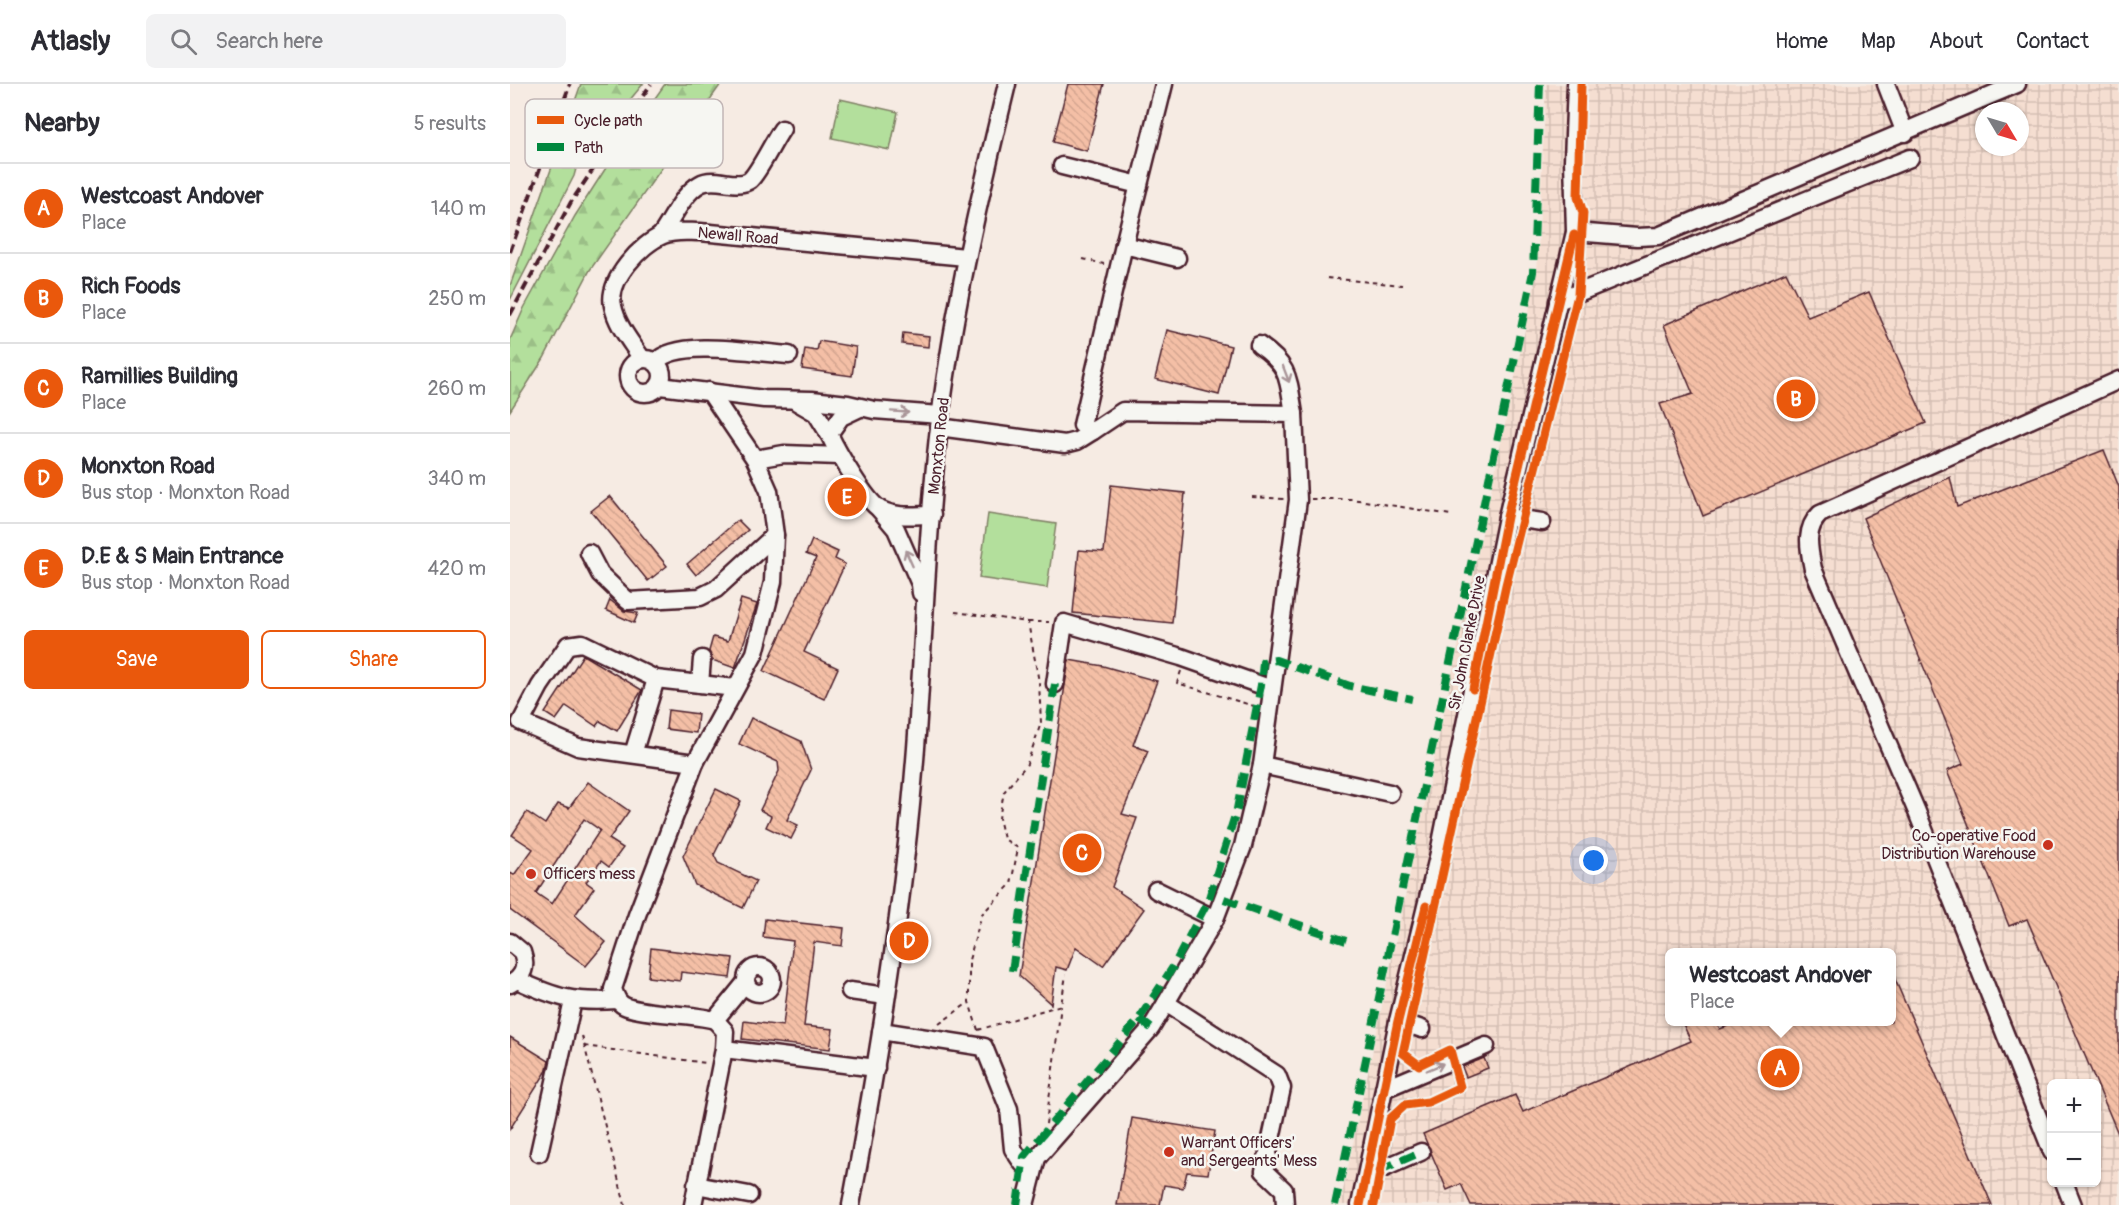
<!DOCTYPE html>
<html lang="en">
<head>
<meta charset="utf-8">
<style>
  body { margin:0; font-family:Pangolin,sans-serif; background:#f2f2f3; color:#2b2b33 }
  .controls { position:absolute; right:18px; bottom:18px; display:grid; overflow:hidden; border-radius:9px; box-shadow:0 2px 4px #0004 }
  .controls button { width:54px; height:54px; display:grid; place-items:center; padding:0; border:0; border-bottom:2px solid #e1e1e2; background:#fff; color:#2b2b33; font:30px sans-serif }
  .compass { position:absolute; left:1465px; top:18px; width:54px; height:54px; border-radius:50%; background:#fff; box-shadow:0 2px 4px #0004; rotate:128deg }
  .you { position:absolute; left:1084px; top:777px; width:21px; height:21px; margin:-15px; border:4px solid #fff; border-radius:50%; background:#1a73e8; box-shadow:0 0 0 9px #1a73e833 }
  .badge { display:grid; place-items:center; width:39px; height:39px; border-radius:50%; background:#ea580c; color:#fff; font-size:20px; font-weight:700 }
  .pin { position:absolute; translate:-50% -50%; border:3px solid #fff; box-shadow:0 2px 6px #0006 }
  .popup { position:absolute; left:1155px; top:864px; width:231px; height:78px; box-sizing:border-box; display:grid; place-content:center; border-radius:9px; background:#fff; filter:drop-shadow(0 2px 4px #0005); font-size:20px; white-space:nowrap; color:#7c7c81 }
  .popup b { font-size:22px; color:#2b2b33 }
  .popup::after { content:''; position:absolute; left:50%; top:100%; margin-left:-12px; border:12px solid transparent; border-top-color:#fff }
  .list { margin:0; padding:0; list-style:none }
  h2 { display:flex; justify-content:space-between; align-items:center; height:78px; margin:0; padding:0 24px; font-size:26px }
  h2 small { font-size:20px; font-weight:400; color:#7c7c81 }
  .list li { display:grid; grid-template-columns:39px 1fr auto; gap:18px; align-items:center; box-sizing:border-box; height:90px; padding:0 24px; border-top:2px solid #e1e1e2 }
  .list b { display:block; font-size:22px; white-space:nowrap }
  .list p { margin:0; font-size:20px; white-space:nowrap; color:#7c7c81 }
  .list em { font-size:20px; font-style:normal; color:#7c7c81 }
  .actions { display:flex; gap:12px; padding:18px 24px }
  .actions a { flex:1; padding:14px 0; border:2px solid #ea580c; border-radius:9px; text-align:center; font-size:21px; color:#ea580c }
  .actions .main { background:#ea580c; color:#fff }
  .icon { flex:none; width:33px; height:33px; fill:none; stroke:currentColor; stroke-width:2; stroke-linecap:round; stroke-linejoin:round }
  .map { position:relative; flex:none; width:1609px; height:1121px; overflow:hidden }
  header { display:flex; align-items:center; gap:36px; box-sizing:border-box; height:84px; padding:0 30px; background:#fff; border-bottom:2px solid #e1e1e2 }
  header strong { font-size:28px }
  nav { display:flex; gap:33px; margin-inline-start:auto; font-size:21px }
  .search { width:420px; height:54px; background:#f2f2f3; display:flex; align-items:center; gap:15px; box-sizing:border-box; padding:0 21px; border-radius:9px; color:#7c7c81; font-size:22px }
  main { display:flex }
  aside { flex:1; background:#fff }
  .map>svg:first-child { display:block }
</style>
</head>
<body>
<header>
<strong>Atlasly</strong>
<div class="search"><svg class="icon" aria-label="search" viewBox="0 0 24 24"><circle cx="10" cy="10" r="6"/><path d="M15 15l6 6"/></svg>Search here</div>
<nav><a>Home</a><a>Map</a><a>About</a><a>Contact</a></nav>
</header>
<main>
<aside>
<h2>Nearby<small>5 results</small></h2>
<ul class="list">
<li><span class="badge">A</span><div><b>Westcoast Andover</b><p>Place</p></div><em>140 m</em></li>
<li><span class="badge">B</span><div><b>Rich Foods</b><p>Place</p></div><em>250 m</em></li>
<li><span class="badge">C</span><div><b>Ramillies Building</b><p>Place</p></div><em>260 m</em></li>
<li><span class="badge">D</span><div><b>Monxton Road</b><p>Bus stop · Monxton Road</p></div><em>340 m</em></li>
<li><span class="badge">E</span><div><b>D.E &amp; S Main Entrance</b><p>Bus stop · Monxton Road</p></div><em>420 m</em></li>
</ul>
<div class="actions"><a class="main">Save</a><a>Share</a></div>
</aside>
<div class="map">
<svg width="1609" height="1121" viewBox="0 0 1609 1121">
  <defs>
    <pattern id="industrial-grid" width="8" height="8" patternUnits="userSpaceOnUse" patternTransform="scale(1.5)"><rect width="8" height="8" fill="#f5ded1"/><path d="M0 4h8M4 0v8" fill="none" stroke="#d4beb4"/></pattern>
    <pattern id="forest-firs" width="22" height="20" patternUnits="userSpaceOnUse" patternTransform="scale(1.5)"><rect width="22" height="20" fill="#b3df9c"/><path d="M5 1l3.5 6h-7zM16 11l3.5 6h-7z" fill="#9bbf87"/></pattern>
    <pattern id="building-back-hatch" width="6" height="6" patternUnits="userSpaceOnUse" patternTransform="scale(1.5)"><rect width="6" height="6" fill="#f4bfa6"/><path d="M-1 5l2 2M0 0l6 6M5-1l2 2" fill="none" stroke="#d3a48f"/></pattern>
  </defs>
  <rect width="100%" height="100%" fill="#f6ebe3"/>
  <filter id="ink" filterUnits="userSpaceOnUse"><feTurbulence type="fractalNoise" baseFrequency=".0167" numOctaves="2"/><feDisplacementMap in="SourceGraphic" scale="12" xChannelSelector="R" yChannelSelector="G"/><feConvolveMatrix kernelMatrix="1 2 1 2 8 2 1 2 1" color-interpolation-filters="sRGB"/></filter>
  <g filter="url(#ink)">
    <path fill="url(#industrial-grid)" fill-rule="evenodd" d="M1036 0H1609V1121H830L1027 189ZM1474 27H1510V63H1474ZM1159 868H1381V938H1159ZM1542 1000H1586V1098H1542Z"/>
    <g fill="url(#forest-firs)" stroke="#7e7f64" stroke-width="1.5">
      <path d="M71 0H133L100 40 85 44 73 60 64 92 0 216V202Z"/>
      <path d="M155 0H211L80 186 34 274 0 327V256L14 224 65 132 101 76Z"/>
    </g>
    <g fill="#b3df9c" stroke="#7e7f64" stroke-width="1.5">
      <path d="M330 15 388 28 380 66 322 54Z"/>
      <path d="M478 430 546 440 537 504 469 494Z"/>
    </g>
    <g fill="url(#building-back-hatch)" stroke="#4a1f2b" stroke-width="1.5" fill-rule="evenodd">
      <path d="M558 0H594L577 67 543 58Z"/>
      <path d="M1276 188 1298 233 1359 208 1416 339 1193 432 1150 320 1183 310 1154 241Z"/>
      <path d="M657 246 721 262 709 311 645 295Z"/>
      <path d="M393 249 419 252 418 263 392 260Z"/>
      <path d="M309 257 346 263 342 292 292 285 295 265 307 267Z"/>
      <path d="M1594 366 1609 403V1052L1517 835 1499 842 1437 687 1453 680 1353 434 1440 393 1447 423Z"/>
      <path d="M601 401 675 409 662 539 563 529 569 466 594 468Z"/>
      <path d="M100 412 157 482 138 497 81 427Z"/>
      <path d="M228 436 238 446 186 491 177 480Z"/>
      <path d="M302 456 328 468 325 475 335 480 294 568 328 584 314 615 254 587 306 474 296 470Z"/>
      <path d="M231 515 247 520 225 584 202 576 199 567 203 553 218 557Z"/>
      <path d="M100 516 114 527 128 529 124 539 96 526Z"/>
      <path d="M73 571 132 606 107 647 90 637 86 642 56 622 46 636 35 629Z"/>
      <path d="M559 576 593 582 647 597 623 661 638 667 612 730 627 734 602 803 634 825 593 882 566 863 557 886 546 883 541 920 509 892Z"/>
      <path d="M158 626 188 630 186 649 156 645Z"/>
      <path d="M241 634 291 657 301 686 277 736 288 741 281 755 256 743 261 732 250 726 269 687 268 678 229 660Z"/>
      <path d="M78 698 119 727 99 755 113 764 99 783 91 777 76 798 84 804 65 831 96 858 76 882 0 826V789L4 791 23 765 2 751 17 728 35 740 48 720 59 724ZM74 735 90 746 42 820 26 809Z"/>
      <path d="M206 705 231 717 204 771 208 779 246 797 233 824 185 801 173 772Z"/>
      <path d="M255 835 334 844 332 862 304 858 294 942 323 945 320 965 232 955 234 937 273 942 283 857 253 853Z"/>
      <path d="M141 864 223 874 220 894 171 888 170 897 138 893Z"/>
      <path d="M1381 886 1482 1121H961L951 1100 937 1106 913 1050 1005 1011 1013 1028 1181 957 1172 938H1206L1210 945 1228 938H1381Z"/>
      <path d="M0 953 39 977 36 988 0 1045Z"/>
      <path d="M974 974 978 984 956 993 952 983Z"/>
      <path d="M622 1034 705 1047 698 1090 677 1088 673 1104 654 1101 650 1121H607Z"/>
    </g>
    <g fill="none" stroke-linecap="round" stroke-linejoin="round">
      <g stroke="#4a1f2b" stroke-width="21">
        <g id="minor">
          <path d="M1376 0 1395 49"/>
          <path d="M552 82 629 101"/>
          <path d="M1065 148 1127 153 1148 152 1507 0"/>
          <path d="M151 151C162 136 173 109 190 100 205 91 227 106 240 96 249 88 263 58 272 45"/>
          <path d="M614 161 654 0"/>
          <path d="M1048 217 1400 74"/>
          <path d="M749 261C780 282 778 295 784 330"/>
          <circle cx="135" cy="292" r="17"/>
          <path d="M132 275C122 259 107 242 103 222 97 196 131 160 153 151 165 146 178 148 190 148L456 173"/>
          <path d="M146 278C167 254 247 269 279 271"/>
          <path d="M150 302 254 315 302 316 338 320 364 326 430 331"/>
          <path d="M199 307 245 375 259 407 265 451 263 498 245 569 185 679 127 831 103 905C106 913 108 920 117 923 141 931 178 929 205 936"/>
          <path d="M287 318 306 329 319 350"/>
          <path d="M350 324 331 333 319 350C327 367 356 418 371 426 387 434 405 431 422 431"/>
          <path d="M429 343 555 360 567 357 583 347"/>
          <path d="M245 375 274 370 329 372"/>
          <path d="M370 426 386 445 410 500 411 509"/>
          <path d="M997 433 1032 438"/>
          <path d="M79 469 90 490 118 517 190 513 206 505 265 451"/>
          <path d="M190 600 192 575"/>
          <path d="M545 600 554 539 671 573 762 605"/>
          <path d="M123 670 146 595"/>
          <path d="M185 679 68 663 11 638 30 602 58 561 72 559 146 595 225 604"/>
          <path d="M752 681 880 709"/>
          <path d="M646 806 705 835"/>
          <path d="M0 858 12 868C17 882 14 893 0 900"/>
          <circle cx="249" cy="896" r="13"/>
          <path d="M7 896C47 914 63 919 107 916"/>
          <path d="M340 907 376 912"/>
          <path d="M656 919 767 991 772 1004 754 1087 774 1106 775 1121"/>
          <path d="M888 937 912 945"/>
          <path d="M371 947 474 963 499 1025 503 1065 513 1080"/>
          <path d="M214 965 366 984"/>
          <path d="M874 1005 976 962"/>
          <path d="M1542 1068 1407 728 1303 485C1299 465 1294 445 1310 430L1609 296"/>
          <path d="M29 1069 63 917"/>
          <path d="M870 1086 911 1068"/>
          <path d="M1554 1098 1563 1121"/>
          <path d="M186 1101 239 1111"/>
          <path d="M183 1121 214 965 215 947 205 936 236 898"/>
          <path d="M341 1121C369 970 394 818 406 664 414 555 417 444 430 335 444 222 470 111 497 0"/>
          <path d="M515 1121 527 1074 641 944 656 919 705 835 733 762 752 681 788 416 784 330 613 327 583 347 572 341 614 161 667 174"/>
          <path d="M850 1121 888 937 929 769 997 433 1065 148 1063 76 1066 0"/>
        </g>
      </g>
      <g stroke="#4a1f2b" stroke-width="2" stroke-dasharray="4.5 4.5" stroke-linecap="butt">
        <path d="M573 175 594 180"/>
        <path d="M817 194 892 201"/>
        <path d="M742 413 775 415"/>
        <path d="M801 415H842L941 431"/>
        <path d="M445 528 518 538 529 598 531 639 517 680 494 708 489 734 494 755 508 764 501 800 472 830 459 876V918L468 946"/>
        <path d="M518 538H539"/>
        <path d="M671 587 667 599 744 622"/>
        <path d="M429 940 458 919"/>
        <path d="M468 946 551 921 556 891"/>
        <path d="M72 952 115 1121"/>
        <path d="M74 962 196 979"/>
        <path d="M536 1040 551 921"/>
      </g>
      <use href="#minor" stroke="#f6f6f2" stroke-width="16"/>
      <g stroke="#4a1f2b" stroke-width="4" stroke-dasharray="9 4.5" stroke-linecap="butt">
        <path d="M0 168 60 0"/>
        <path d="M0 231 61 118 141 0"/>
      </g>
      <g stroke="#00873e" stroke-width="8" stroke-dasharray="15 8" stroke-linecap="butt">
        <path d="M714 815 836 857"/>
        <path d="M502 887 545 600"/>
        <path d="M629 935 641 944"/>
        <path d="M870 1086 911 1068"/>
        <path d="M507 1121 514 1073 629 935 663 883 698 817 727 725 751 601 753 578 766 576 840 602 902 615"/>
        <path d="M825 1121 1023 188 1030 0"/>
      </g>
      <g stroke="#f6f6f2" stroke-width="13">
        <g id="cycleway">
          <path d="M963 605 997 433 1064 151"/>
          <path d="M850 1121 888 937 916 822"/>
          <path d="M864 1121 880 1035 895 1021 918 1018 950 1003 940 966 909 981 893 969 996 501 1068 211 1073 129 1068 113 1071 0"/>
        </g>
      </g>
      <use href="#cycleway" stroke="#e8590c" stroke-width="9"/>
    </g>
    <defs><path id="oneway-shaft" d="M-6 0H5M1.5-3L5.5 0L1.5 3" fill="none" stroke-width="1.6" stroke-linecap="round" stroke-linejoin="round" transform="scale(1.5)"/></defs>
    <g stroke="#a99598">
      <use href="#oneway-shaft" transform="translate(776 290) rotate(69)"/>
      <use href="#oneway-shaft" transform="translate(390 328) rotate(4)"/>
      <use href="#oneway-shaft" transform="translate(399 474) rotate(-114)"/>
      <use href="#oneway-shaft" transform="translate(925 983) rotate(-23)"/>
    </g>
  </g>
  <g fill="#c8321e" stroke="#f6f6f2" stroke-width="2">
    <circle cx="1538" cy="761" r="6"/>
    <circle cx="21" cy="790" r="6"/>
    <circle cx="659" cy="1068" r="6"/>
  </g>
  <g text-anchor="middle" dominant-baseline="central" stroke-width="5" stroke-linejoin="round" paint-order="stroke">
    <g font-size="16" fill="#4a1f2b" stroke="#f6f6f2">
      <text transform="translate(228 152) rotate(5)">Newall Road</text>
      <text transform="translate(429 362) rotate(-84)">Monxton Road</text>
      <text transform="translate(957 559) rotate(-79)">Sir John Clarke Drive</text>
    </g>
    <g font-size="16" fill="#4a1f2b" stroke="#f6f6f2" text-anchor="start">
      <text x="1526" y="752" text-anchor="end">Co-operative Food<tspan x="1526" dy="18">Distribution Warehouse</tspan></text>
      <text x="33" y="790">Officers mess</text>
      <text x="671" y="1059">Warrant Officers'<tspan x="671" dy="18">and Sergeants' Mess</tspan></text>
    </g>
  </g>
  <rect x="15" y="15" width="198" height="69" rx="9" fill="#f6f6f2" stroke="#c2b6b6" stroke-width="1.5"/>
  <rect x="27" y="32" width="27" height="8" fill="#e8590c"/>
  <rect x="27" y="59" width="27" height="8" fill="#00873e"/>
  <g font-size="16" fill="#4a1f2b">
    <text x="64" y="42">Cycle path</text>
    <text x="64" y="69">Path</text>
  </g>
</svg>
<div class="controls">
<button>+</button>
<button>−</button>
</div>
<svg class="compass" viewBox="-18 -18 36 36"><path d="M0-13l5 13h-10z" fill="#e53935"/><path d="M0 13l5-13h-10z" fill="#7c7c81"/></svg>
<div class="you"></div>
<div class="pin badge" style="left:1270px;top:984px">A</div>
<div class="popup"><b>Westcoast Andover</b>Place</div>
<div class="pin badge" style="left:1286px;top:315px">B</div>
<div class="pin badge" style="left:572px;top:769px">C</div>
<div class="pin badge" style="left:399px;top:857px">D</div>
<div class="pin badge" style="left:337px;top:413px">E</div>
</div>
</main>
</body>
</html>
